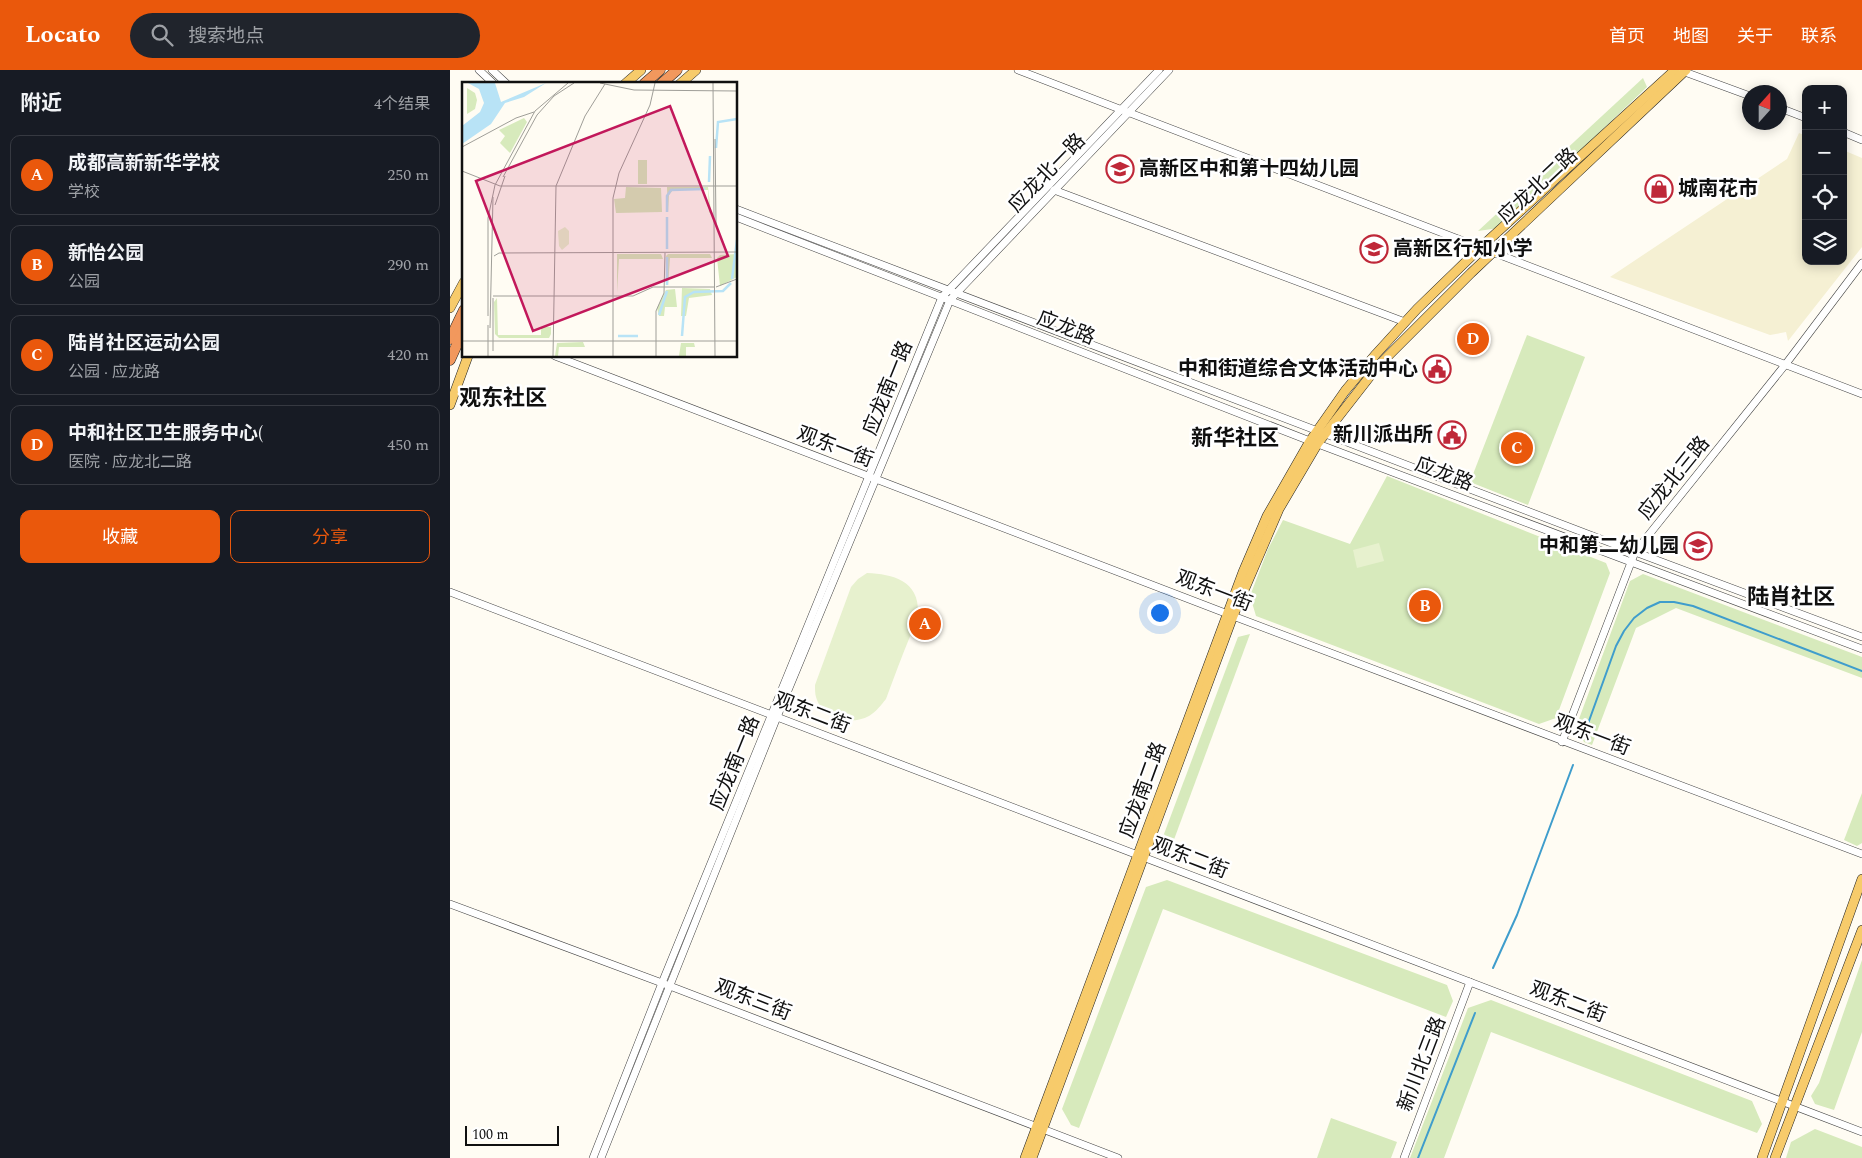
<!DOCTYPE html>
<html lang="zh">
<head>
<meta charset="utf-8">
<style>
  body { margin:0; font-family:Spectral,"Noto Sans SC",serif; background:#20242c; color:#f1f3f6 }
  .controls { position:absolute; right:15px; top:15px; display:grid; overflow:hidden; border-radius:10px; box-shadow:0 2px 12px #0003 }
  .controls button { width:45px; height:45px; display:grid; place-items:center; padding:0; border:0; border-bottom:1px solid #363941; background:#171b24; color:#f1f3f6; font:25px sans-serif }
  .compass { position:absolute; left:1292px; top:15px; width:45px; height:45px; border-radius:50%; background:#171b24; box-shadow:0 2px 12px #0003; rotate:21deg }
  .scale { position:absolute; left:15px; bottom:12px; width:94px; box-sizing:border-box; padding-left:5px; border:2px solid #101010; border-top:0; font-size:14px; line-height:18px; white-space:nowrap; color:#101010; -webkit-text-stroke:4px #fff; paint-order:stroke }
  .you { position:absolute; left:709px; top:542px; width:18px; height:18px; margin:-12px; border:4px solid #fff; border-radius:50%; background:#1a73e8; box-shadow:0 0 0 8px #1a73e833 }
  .badge { display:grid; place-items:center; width:32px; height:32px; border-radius:50%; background:#ea580c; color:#fff; font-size:16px; font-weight:700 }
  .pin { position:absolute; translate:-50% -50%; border:2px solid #fff; box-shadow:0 1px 5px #0006 }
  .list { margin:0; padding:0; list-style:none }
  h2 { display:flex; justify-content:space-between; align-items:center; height:65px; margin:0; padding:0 20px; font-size:21px }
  h2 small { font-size:16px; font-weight:400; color:#9ea1a6 }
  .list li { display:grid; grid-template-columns:32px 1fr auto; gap:15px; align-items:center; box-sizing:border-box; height:80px; margin:0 10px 10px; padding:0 10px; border:1px solid #363941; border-radius:10px }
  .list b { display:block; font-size:19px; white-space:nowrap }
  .list p { margin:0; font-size:16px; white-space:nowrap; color:#9ea1a6 }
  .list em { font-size:16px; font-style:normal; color:#9ea1a6 }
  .actions { display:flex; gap:10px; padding:15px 20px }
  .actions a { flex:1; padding:11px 0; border:1px solid #ea580c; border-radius:10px; text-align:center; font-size:18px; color:#ea580c }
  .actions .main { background:#ea580c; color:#fff }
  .icon { flex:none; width:28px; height:28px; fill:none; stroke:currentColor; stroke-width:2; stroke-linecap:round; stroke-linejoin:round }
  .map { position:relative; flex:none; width:1412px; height:1088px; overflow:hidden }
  header { display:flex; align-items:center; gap:30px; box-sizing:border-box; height:70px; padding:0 25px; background:#ea580c; color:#fff }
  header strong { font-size:24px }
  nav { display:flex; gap:28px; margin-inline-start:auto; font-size:18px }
  .search { width:350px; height:45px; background:#20242c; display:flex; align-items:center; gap:12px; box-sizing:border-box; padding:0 18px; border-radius:28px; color:#9ea1a6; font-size:19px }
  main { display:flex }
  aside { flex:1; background:#171b24 }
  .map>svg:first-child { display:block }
</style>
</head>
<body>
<header>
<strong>Locato</strong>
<div class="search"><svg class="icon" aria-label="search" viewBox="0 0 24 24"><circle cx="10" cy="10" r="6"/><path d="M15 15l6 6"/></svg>搜索地点</div>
<nav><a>首页</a><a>地图</a><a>关于</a><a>联系</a></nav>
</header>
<main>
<aside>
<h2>附近<small>4个结果</small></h2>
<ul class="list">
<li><span class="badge">A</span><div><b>成都高新新华学校</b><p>学校</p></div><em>250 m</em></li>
<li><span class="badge">B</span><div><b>新怡公园</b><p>公园</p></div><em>290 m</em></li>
<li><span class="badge">C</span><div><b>陆肖社区运动公园</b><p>公园 · 应龙路</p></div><em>420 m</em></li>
<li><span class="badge">D</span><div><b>中和社区卫生服务中心(</b><p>医院 · 应龙北二路</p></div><em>450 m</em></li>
</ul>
<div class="actions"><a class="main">收藏</a><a>分享</a></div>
</aside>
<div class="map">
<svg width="1412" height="1088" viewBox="0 0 1412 1088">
  <rect width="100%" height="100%" fill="#fffcf3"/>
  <path fill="#f5f0d3" d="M1349 63 1356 66V191H1393V80L1412 88V177L1338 271 1336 262 1320 265 1160 207 1337 89Z"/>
  <g fill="#d7eabc">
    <path d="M1193 8 1197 17 1049 158 1028 161Z"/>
    <path d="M1077 265 1135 287 1078 435 1020 412Z"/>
    <path d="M937 406 1156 493 1160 503 1106 648 1089 654 806 546 800 526 818 479 833 450 900 474Z"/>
    <path d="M1193 504 1412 587V608L1226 538 1186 558 1142 675 1134 672 1126 657 1180 511Z"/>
    <path d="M800 564 722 775 714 764 788 567Z"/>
    <path d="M1412 723V773L1407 776 1394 770Z"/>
    <path d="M717 810 997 915 1003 931 996 947 713 839 629 1058 621 1055 612 1039 696 817Z"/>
    <path d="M1412 890V962L1384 1040 1365 1034 1361 1026 1369 1013Z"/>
    <path d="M1041 930 1302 1031 1312 1054 1307 1063 1041 962 994 1088H960L1018 938Z"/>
    <path d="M881 1048 947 1072 941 1088H867Z"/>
    <path d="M1365 1059 1412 1077V1088H1336L1341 1072Z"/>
  </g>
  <g fill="#e7f1ce">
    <path d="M929 473 934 491 907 498 903 480Z"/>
    <path d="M417 503C443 504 469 511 468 542 468 549 463 558 461 564 452 586 444 607 436 629 431 635 426 642 419 646 401 656 372 649 366 627 365 624 365 619 365 615L401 517 408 509Z"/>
  </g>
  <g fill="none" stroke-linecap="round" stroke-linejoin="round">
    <g stroke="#3f9dcc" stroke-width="2">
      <path d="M1135 662 1166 576 1174 561 1184 548 1197 538 1210 532H1224L1243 536 1412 601"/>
      <path d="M1043 898 1067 845 1123 695"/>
      <path d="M968 1088 1025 943"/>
    </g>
    <g stroke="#434343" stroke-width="8">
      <g id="minor">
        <path d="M29 0 44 14"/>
        <path d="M42 0 57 14"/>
        <path d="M568 0 1412 324"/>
        <path d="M1232 1 1300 26"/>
        <path d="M1330 38 1356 48"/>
        <path d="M1393 62 1412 70"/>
        <path d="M604 120 955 252"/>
        <path d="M286 139 1169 476 1412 567"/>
        <path d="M286 147 860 371 1412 579"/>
        <path d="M105 286 783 546 1412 784"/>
        <path d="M0 522 1412 1062"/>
        <path d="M1112 672 1185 482 1335 295 1412 193"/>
        <path d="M0 834 212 913 668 1088"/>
        <path d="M143 1088 212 913 492 227 709 0"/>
        <path d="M151 1088 327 647 500 230 719 0"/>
        <path d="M954 1088 1020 912"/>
      </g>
    </g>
    <g stroke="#212121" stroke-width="10">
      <g id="major">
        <path d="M175 14 191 0"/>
        <path d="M230 14 246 0"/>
        <path d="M0 238 14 212"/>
        <path d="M0 335 18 286"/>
        <path d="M575 1088 793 502 817 446 860 371 895 321 926 284 967 239 1031 177 1225 0"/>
        <path d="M582 1088 783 546 829 439 868 373 928 296 1021 203 1236 0"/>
        <path d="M1312 1088 1412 809"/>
        <path d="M1325 1088 1412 860"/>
      </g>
    </g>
    <g stroke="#212121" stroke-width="11">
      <g id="highway">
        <path d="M194 14 210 0"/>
        <path d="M211 14 227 0"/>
        <path d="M0 269 14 240"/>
        <path d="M0 290 14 259"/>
      </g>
    </g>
    <use href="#minor" stroke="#fff" stroke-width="7"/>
    <use href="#major" stroke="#f7cb6b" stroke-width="9"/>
    <use href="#highway" stroke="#f2985d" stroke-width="10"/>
  </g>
  <defs>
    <g id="school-ring" transform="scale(1.4375)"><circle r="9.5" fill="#fff" stroke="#bf2839" stroke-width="1.5"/><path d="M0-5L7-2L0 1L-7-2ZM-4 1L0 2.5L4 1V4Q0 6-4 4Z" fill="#bf2839"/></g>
    <g id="shop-ring" transform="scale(1.4375)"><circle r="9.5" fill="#fff" stroke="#bf2839" stroke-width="1.5"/><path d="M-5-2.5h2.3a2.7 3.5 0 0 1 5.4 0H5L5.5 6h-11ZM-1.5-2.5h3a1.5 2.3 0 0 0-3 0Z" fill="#bf2839"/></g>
    <g id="civic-ring" transform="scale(1.4375)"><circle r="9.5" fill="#fff" stroke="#bf2839" stroke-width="1.5"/><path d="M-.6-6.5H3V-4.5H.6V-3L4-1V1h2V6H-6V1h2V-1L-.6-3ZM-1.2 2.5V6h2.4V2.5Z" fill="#bf2839"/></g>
  </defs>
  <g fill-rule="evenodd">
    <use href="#school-ring" x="670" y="99"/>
    <use href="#shop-ring" x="1209" y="119"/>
    <use href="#school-ring" x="924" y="179"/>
    <use href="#civic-ring" x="987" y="299"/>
    <use href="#civic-ring" x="1002" y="365"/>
    <use href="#school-ring" x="1248" y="476"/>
  </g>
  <g text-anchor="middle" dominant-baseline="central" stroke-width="5" stroke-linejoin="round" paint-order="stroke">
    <g font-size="20" font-weight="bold" fill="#101010" stroke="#fff" text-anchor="start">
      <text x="689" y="99">高新区中和第十四幼儿园</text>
      <text x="1228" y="119">城南花市</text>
      <text x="943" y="179">高新区行知小学</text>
      <text x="968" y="299" text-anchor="end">中和街道综合文体活动中心</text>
      <text x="983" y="365" text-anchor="end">新川派出所</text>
      <text x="1229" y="476" text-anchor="end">中和第二幼儿园</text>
    </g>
    <g font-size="20" fill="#101010" stroke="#fff">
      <text transform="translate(597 103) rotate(-46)">应龙北一路</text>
      <text transform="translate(1088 116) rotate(-43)">应龙北二路</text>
      <text transform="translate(616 258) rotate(21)">应龙路</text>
      <text transform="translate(438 318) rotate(-68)">应龙南一路</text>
      <text transform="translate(385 377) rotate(21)">观东一街</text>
      <text transform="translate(994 404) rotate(21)">应龙路</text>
      <text transform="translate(1224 408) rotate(-51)">应龙北三路</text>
      <text transform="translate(764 521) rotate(21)">观东一街</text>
      <text transform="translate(362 643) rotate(21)">观东二街</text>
      <text transform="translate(1142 665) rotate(21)">观东一街</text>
      <text transform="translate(285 693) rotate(-68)">应龙南一路</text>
      <text transform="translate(693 720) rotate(-70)">应龙南二路</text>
      <text transform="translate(740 788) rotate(21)">观东二街</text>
      <text transform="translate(303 930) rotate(21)">观东三街</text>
      <text transform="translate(1118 932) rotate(21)">观东二街</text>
      <text transform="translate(972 994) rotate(-69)">新川北三路</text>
    </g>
    <g font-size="22" font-weight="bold" fill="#101010" stroke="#fff">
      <text x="53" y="328">观东社区</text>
      <text x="785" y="368">新华社区</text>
      <text x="1341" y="527">陆肖社区</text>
    </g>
  </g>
  <g transform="translate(12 12)">
    <rect width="275" height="275" fill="#fffcf3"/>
    <path d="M5 6 13 11 15 18 13 27 5 32ZM62 36 65 40 48 71 38 61 43 54 37 48ZM176 78H185V102H176ZM164 105 199 106 200 130 154 131 152 117 163 116ZM205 105H246L249 130 247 131 246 108H211L207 113 206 131ZM155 172H199L201 177H157L155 211ZM206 172H248L250 176H208L206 204 204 174ZM275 172V195L258 204 255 176 258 173ZM220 206 248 207 250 213 227 216 224 234H219ZM213 207 215 225H203L202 234H197L195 226 204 208ZM35 216 36 253H79V245H89V252L87 256H37L33 252 32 220ZM121 260 123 265H97L96 274H93L95 261ZM219 261H232L233 265H224V274H217Z" fill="#d7eabc"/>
    <path d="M103 145 107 149V162L100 168 97 164 96 149Z" fill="#e7f1ce"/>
    <path d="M6 1H33L39 20 84 1 62 15 43 21 29 42 0 62V44L18 30 22 21 17 7Z" fill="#b8e3f6"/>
    <path fill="none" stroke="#b8e3f6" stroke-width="2.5" d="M254 66 256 40 275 37M247 100 248 74M205 130V114L209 108 243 107M205 167V135M270 197 275 158M205 203V175M197 233 205 209M156 254H176M220 254 223 215 232 210 261 209 269 201"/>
    <path fill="none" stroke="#9f9e98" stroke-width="1" d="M138 1 172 8 275 9M251 1 253 274M253 57 254 142M0 65 54 36 72 30M0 89 38 104H275M41 95 75 33 92 14 112 1M33 123 43 94M32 174 37 171 275 170M26 191V136L33 103 73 29 106 1M254 205 275 197M31 214H171L191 205H252M26 234V191M28 246 31 115M0 259H275M31 269V216M26 274V243M91 274 94 104 123 34 143 2M151 274V116L157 91 188 23 193 1M194 274V229L202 211 203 171"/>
    <path fill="#c2185b" fill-opacity="0.15" stroke="#c2185b" stroke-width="2.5" d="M208 24 266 174 71 249 14 99Z"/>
    <rect width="275" height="275" fill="none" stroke="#101010" stroke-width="2.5"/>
  </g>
</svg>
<div class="controls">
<button>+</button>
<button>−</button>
<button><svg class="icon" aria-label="locate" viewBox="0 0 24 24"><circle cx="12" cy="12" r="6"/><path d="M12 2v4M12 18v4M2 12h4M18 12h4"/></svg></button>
<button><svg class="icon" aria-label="layers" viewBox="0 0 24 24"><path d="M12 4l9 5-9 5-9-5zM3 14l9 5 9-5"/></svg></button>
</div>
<svg class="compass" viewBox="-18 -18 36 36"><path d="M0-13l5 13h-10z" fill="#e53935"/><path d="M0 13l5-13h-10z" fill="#9ea1a6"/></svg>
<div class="scale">100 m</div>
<div class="you"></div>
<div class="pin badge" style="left:475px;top:554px">A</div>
<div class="pin badge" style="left:975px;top:536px">B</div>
<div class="pin badge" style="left:1067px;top:378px">C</div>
<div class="pin badge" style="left:1023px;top:269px">D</div>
</div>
</main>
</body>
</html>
